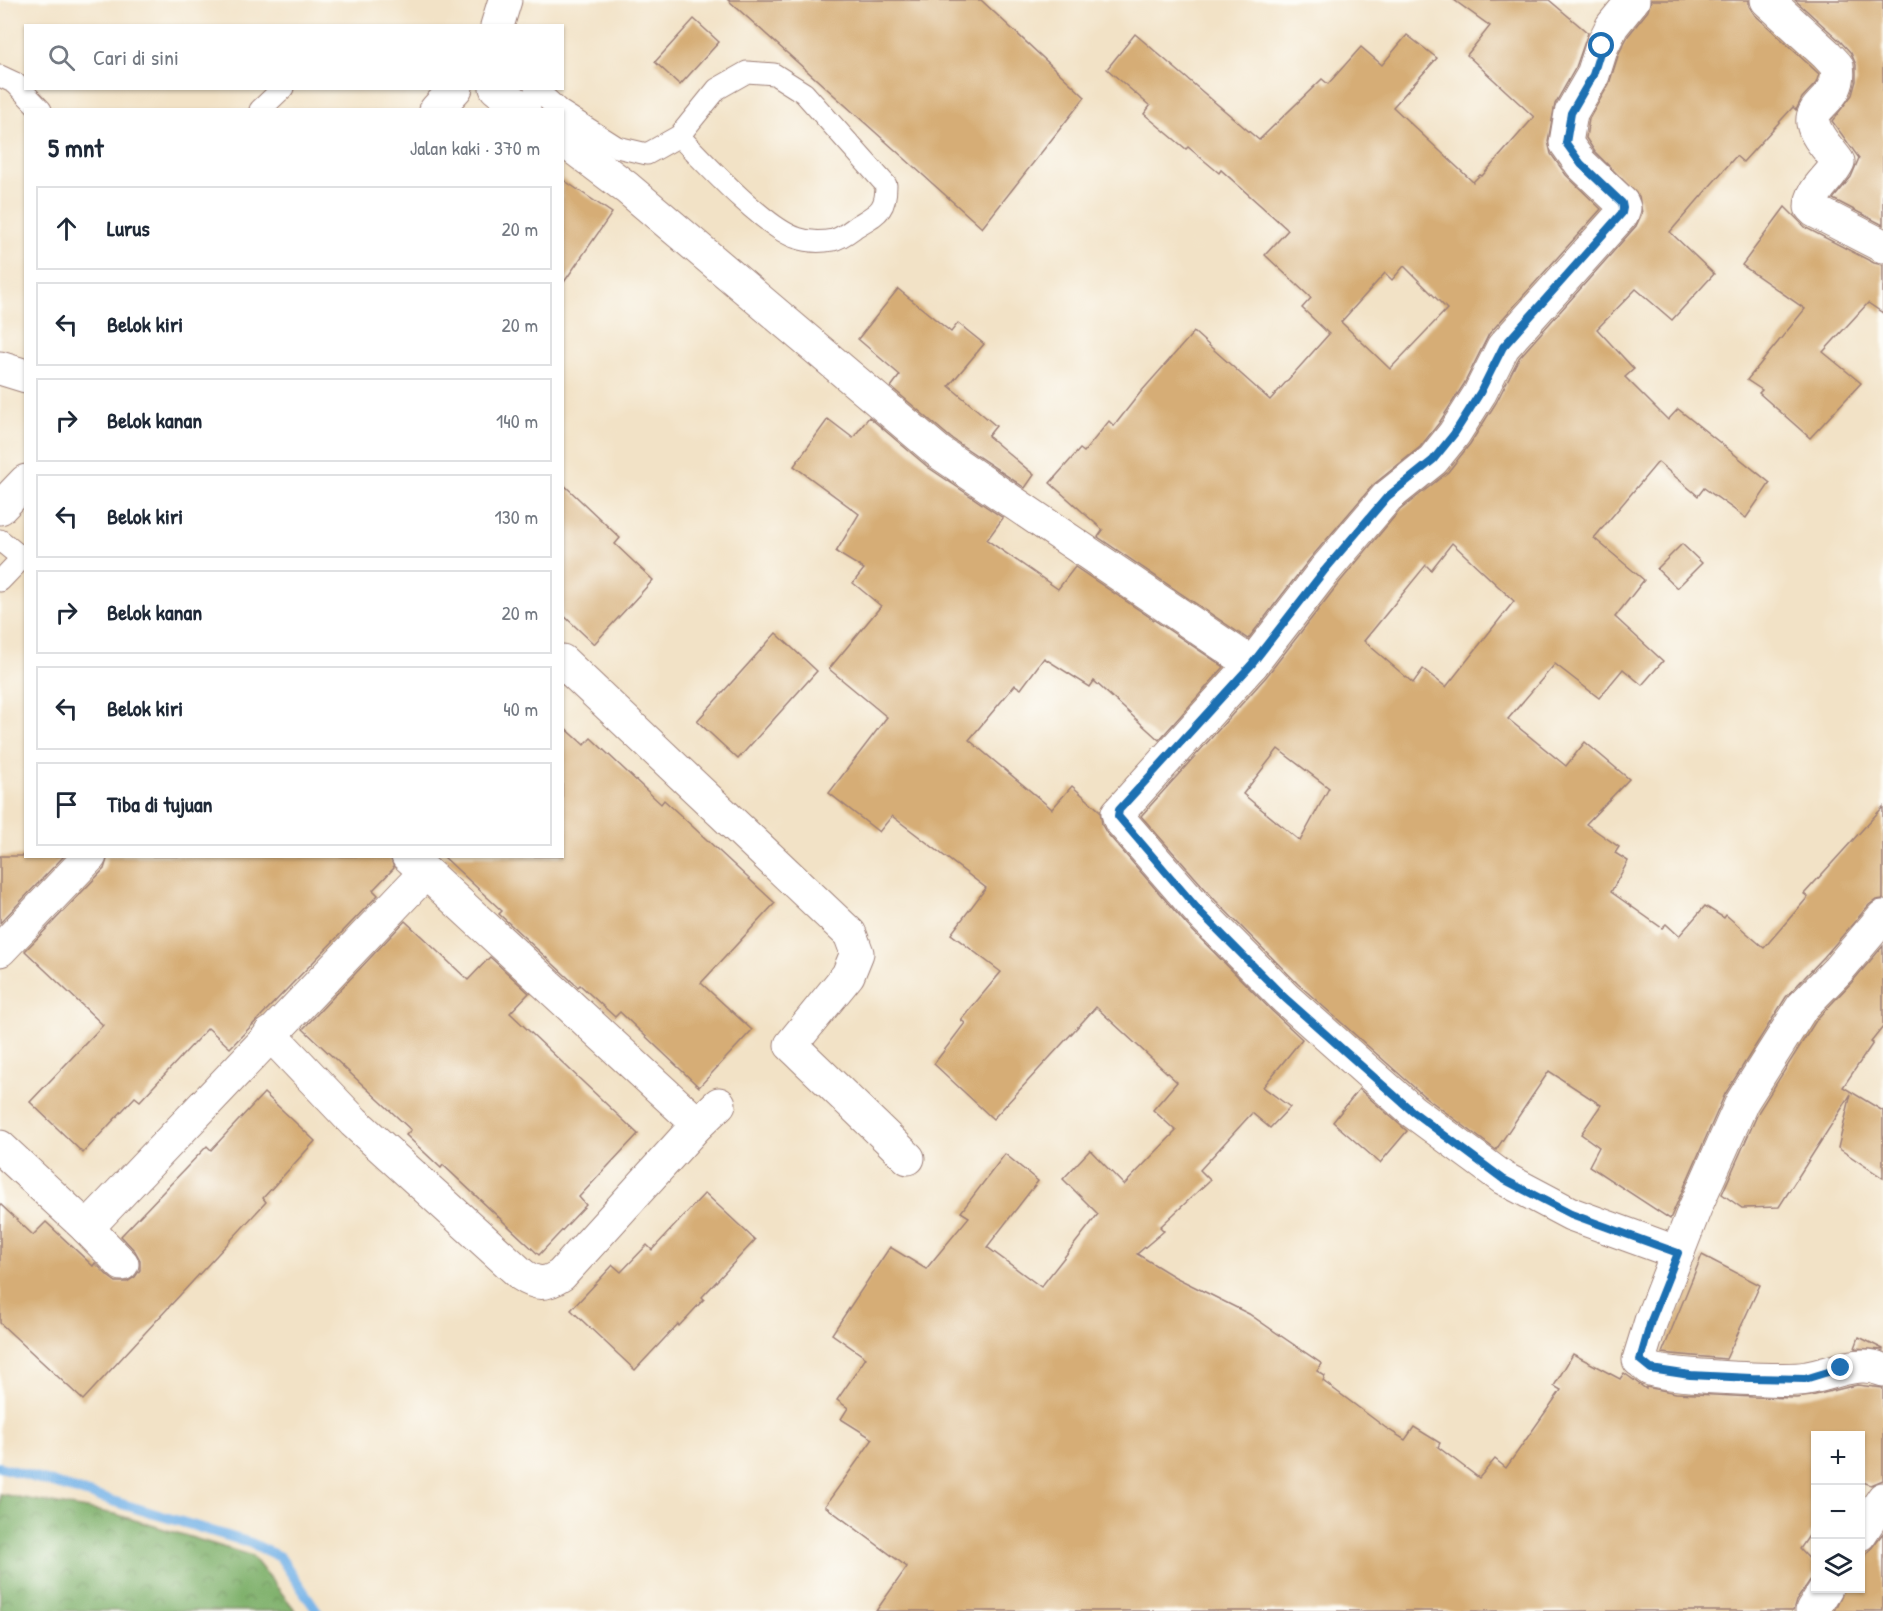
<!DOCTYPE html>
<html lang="id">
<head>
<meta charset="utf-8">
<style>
  body { margin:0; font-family:"Patrick Hand",sans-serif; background:#f6f6f7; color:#1f2937 }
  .controls { position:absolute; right:18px; bottom:18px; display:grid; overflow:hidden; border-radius:0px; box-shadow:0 2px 4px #0004 }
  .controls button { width:54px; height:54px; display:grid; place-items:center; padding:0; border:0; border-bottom:2px solid #e0e1e3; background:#fff; color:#1f2937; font:30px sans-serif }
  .stop { position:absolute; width:18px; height:18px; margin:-14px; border:4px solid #1f6fb2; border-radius:50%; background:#fff }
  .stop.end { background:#1f6fb2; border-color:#fff; box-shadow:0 2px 6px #0008 }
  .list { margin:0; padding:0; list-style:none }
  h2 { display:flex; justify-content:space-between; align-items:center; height:78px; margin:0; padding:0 24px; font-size:26px }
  h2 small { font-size:20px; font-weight:400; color:#747a83 }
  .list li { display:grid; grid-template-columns:39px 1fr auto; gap:18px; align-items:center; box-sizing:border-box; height:84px; margin:0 12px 12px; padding:0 12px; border:2px solid #e0e1e3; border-radius:0px }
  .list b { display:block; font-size:22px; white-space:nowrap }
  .list em { font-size:20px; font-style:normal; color:#747a83 }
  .icon { flex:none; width:33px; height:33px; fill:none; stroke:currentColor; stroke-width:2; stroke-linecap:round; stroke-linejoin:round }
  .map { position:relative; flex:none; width:1883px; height:1611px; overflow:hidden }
  .search { position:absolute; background:#fff; box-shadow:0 2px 4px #0004; left:24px; top:24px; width:540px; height:66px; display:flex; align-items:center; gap:15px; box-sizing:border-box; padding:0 21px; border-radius:0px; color:#747a83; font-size:22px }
  .panel { position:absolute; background:#fff; box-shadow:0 2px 4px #0004; left:24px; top:108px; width:540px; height:750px; border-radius:0px }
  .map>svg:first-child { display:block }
</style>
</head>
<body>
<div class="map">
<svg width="1883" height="1611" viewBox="0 0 1883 1611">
  <defs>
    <pattern id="forest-crowns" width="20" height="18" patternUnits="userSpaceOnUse" patternTransform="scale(1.5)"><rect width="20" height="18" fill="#7eb06a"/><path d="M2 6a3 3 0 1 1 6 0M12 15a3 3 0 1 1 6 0" fill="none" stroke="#698f57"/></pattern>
  </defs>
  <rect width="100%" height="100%" fill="#fdfcf7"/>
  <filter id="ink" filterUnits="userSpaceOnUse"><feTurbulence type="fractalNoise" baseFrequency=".0167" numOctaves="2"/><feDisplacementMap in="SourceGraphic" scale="12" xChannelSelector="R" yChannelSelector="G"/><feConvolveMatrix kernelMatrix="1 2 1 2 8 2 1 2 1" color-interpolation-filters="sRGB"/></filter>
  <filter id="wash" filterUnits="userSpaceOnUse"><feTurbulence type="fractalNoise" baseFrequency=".008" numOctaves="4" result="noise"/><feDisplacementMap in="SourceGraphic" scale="24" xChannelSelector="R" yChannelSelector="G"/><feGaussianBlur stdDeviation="1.35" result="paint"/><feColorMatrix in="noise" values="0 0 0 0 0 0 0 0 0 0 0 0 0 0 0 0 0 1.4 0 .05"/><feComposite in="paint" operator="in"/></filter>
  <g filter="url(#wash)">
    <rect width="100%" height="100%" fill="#f2e2c6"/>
    <path fill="url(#forest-crowns)" stroke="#64684a" stroke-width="1.5" d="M0 1494 115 1514 252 1556 296 1611H0Z"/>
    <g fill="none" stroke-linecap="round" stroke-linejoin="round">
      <path stroke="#75b2e7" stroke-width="10" d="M0 1467 251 1543 280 1557 317 1611"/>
    </g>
    <g id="blocks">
      <g fill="#d6ad76" fill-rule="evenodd">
        <path d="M728 0H981L1085 97 982 228Z"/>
        <path d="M1454 0H1549L1588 33 1576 67 1555 104 1548 141 1551 154 1566 175 1601 209 1489 334 1464 384 1439 423 1420 447 1373 485 1309 560 1248 639 1098 537 1103 530 1050 483 1080 449 1084 452 1109 421 1114 426 1140 393 1194 332 1270 400 1329 334 1302 308 1311 298 1265 255 1288 230 1221 170 1219 173 1188 147 1186 149 1144 114 1150 106 1107 69 1135 34 1259 140 1322 79 1328 84 1361 47 1382 65 1407 35 1437 58 1393 107 1473 182 1480 175 1482 176 1534 117 1467 55 1490 26ZM1404 266 1447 309 1390 369 1341 322 1385 273 1392 280Z"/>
        <path d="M1651 0H1749V6L1754 14 1819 74 1816 83 1802 98 1796 110 1793 107 1743 162 1736 156 1670 232 1714 274 1672 320 1636 289 1597 329 1634 369 1625 377 1668 420 1678 409 1770 483 1746 518 1704 488 1698 496 1658 462 1594 538 1644 580 1615 617 1663 661 1642 685 1623 669 1599 698 1555 664 1508 719 1566 766 1585 742 1629 779 1586 824 1619 847 1615 853 1628 861 1611 892 1662 928 1666 924 1679 936 1705 906 1724 918 1726 915 1764 948 1808 897 1804 894 1883 807V899L1876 900 1869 905 1824 957 1786 997 1725 1094 1670 1219 1589 1166 1599 1147 1581 1134 1601 1105 1549 1071 1496 1150 1424 1096 1298 984 1215 900 1141 816 1266 677 1339 583 1400 510 1448 472 1470 444 1496 403 1519 358 1636 226 1642 213 1639 196 1595 152 1586 138 1589 119 1609 84 1619 53 1628 36 1648 11ZM1452 543 1514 601 1446 687 1423 669 1413 683 1364 641 1426 565 1431 570ZM1278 749 1329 788 1300 841 1243 794Z"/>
        <path d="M1795 0H1883V225L1833 199 1851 177 1859 158 1832 121 1852 95 1856 81V65L1851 53 1840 41Z"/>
        <path d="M694 19 719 42 680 85 655 62Z"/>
        <path d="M562 179 612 213 562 285Z"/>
        <path d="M1785 207 1806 228 1874 263 1883 265V313L1868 303 1823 352 1861 383 1810 438 1759 393 1762 390 1747 380 1805 309 1742 265Z"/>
        <path d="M898 289 951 332 958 323 984 344 949 386 996 426 988 436 1034 475 1025 488 951 438 891 387 900 375 858 339Z"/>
        <path d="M869 417 929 468 1003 518 987 540 1058 589 1075 567 1224 667 1159 740 1094 681 1090 687 1044 658 1021 689 1015 685 969 740 1052 809 1072 786 1100 811 1102 825 1106 832 1187 925 1272 1011 1302 1039 1263 1087 1290 1107 1270 1128 1252 1113 1200 1170 1210 1180 1160 1227 1164 1231 1137 1254 1175 1277 1249 1314 1322 1364 1317 1371 1325 1376 1323 1381 1386 1428 1405 1440 1414 1427 1440 1443 1438 1447 1479 1478 1495 1459 1506 1468 1561 1390 1554 1386 1573 1354 1620 1379 1624 1373 1646 1389V1387L1676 1393 1752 1397 1796 1398 1811 1396 1857 1385 1883 1388V1480L1871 1485 1860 1481V1436H1815V1527L1800 1549 1815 1565V1573L1796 1601 1793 1611H876L907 1567 825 1506 873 1439 841 1419 848 1408 837 1400 866 1358 832 1334 890 1247 926 1269 969 1217 961 1212 1005 1154 1038 1181 987 1247 1041 1287 1098 1214 1063 1179 1090 1150 1124 1185 1176 1131 1153 1110 1177 1082 1096 1007 993 1119 934 1064 965 1023 961 1020 1001 972 951 934 986 888 892 816 879 832 829 793 887 717 829 669 881 606 853 583 864 569 836 552 859 514 794 466 828 419 853 438Z"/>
        <path d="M562 483 620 538 615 544 653 580 594 644 562 614Z"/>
        <path d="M1682 544 1702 563 1677 588 1657 569Z"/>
        <path d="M776 633 817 671 738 759 697 721Z"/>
        <path d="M562 725 584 745 591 738 661 804 664 800 775 903 701 983 752 1030 699 1087 620 1012 615 1017 580 985 578 987 499 914 502 911 443 856H562Z"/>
        <path d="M0 856H64L0 923Z"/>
        <path d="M108 856H390L394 868 373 890 378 895 230 1048 208 1028 140 1101 135 1097 83 1153 30 1102 103 1025 25 951 104 869Z"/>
        <path d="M405 921 468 980 490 957 529 993 510 1013 638 1134 579 1197 586 1205 539 1255 443 1165 441 1168 406 1135 411 1130 303 1029Z"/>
        <path d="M1883 946V1027L1871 1042 1873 1043 1843 1087 1883 1111V1178L1838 1148 1851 1094 1779 1207 1742 1208 1722 1194 1759 1111 1817 1019 1851 983Z"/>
        <path d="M1359 1089 1407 1131 1380 1163 1333 1122Z"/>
        <path d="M264 1093 315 1141 263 1198 266 1202 83 1400 0 1323V1204L33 1235 46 1222 93 1266 95 1263 109 1277 116 1282H127L135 1277 140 1270V1260L135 1251 121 1236 207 1146 211 1150Z"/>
        <path d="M705 1193 755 1240 702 1297 704 1299 679 1326 678 1324 635 1370 571 1310 613 1265 621 1272 647 1245 652 1250Z"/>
        <path d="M1702 1255 1760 1285 1726 1359 1662 1353Z"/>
        <path d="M1859 1337 1883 1349V1350L1855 1348Z"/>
        <path d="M1883 1533V1611H1834L1845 1588H1860V1563Z"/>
      </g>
    </g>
  </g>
  <g filter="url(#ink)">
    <use href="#blocks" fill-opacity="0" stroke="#9e8078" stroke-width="1.5"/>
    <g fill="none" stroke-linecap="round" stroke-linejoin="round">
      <g stroke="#9e8078" stroke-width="23">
        <g id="lane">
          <path d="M0 76 15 83 41 110"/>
          <path d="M535 88 559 110"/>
          <path d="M260 110 283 88"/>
          <path d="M562 112 617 147 647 154 679 136 717 89 747 72 774 74 804 93 886 185C886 211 878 213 857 226 850 231 842 238 833 240 822 242 808 242 797 238 765 228 704 162 679 136"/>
          <path d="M0 540 22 558"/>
          <path d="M0 581 26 554"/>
        </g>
      </g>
      <g stroke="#9e8078" stroke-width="35">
        <g id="street">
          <path d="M1633 0 1612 26 1602 46 1593 75 1571 113 1566 143 1581 164 1622 203 1624 208 1622 214 1503 347 1480 393 1454 434 1433 460 1387 497 1324 571 1252 664 1118 813 1120 820 1201 913 1285 998 1412 1111 1503 1178 1571 1214 1678 1253"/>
          <path d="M1767 0 1826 54 1837 66C1843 99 1810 103 1813 123 1816 138 1830 150 1838 162 1831 178 1811 189 1811 207L1815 211 1883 246"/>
          <path d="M497 26 505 0"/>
          <path d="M496 88 524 110"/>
          <path d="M436 110 456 88"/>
          <path d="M562 139 627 188 940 453 1252 664"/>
          <path d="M0 368 26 376"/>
          <path d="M0 508 26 481"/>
          <path d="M562 661 850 934 857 953 848 975 791 1045 908 1158"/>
          <path d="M408 856 698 1124"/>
          <path d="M1883 917 1838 970 1802 1007 1742 1102 1695 1208 1651 1321 1639 1360C1643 1362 1646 1367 1650 1369 1665 1376 1788 1382 1807 1378 1832 1374 1858 1359 1883 1370"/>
          <path d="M0 950 90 856"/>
          <path d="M270 1034 354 1122 522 1275C537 1285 546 1285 561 1275L698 1124 719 1104"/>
          <path d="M0 1147 87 1228 122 1264"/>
          <path d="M87 1228 425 873"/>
        </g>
      </g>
      <g stroke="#9e8078" stroke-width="35">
        <g id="secondary">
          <path d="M1860 1534 1883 1499"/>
          <path d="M1812 1611 1826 1588"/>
        </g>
      </g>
      <use href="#lane" stroke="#fff" stroke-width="21"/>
      <use href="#street" stroke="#fff" stroke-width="33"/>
      <use href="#secondary" stroke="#fff" stroke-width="33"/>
    </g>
  </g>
  <g fill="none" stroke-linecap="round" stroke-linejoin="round" filter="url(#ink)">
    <path stroke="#1f6fb2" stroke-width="8" d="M1602 46 1593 75 1571 113 1566 143 1581 164 1622 203 1623 208 1622 213 1503 347 1480 393 1454 434 1433 460 1387 497 1324 571 1252 664 1119 810 1118 816 1201 913 1285 998 1412 1111 1503 1179 1571 1214 1678 1253 1651 1321 1640 1360 1651 1369 1690 1375 1751 1378 1805 1379 1841 1368"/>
  </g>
</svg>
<div class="controls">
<button>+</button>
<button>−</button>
<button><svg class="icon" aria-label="layers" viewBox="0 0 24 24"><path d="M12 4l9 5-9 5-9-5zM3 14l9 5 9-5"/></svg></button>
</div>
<div class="stop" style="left:1602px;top:46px"></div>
<div class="stop end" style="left:1841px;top:1368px"></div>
<div class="search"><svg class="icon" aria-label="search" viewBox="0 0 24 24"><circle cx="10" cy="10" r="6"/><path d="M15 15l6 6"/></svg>Cari di sini</div>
<section class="panel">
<h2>5 mnt<small>Jalan kaki · 370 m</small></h2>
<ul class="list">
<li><svg class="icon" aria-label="ahead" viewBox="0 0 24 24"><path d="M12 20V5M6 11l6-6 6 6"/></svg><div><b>Lurus</b></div><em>20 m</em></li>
<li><svg class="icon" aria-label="left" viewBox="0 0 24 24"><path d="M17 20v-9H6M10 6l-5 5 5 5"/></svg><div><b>Belok kiri</b></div><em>20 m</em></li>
<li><svg class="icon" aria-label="right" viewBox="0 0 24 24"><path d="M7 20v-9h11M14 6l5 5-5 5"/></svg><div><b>Belok kanan</b></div><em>140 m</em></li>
<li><svg class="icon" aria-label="left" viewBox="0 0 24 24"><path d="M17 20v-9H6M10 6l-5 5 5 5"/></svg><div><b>Belok kiri</b></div><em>130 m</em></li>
<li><svg class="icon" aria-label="right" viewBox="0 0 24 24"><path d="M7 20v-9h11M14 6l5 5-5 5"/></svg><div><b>Belok kanan</b></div><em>20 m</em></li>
<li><svg class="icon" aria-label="left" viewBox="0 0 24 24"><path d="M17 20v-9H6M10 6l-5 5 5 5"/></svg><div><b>Belok kiri</b></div><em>40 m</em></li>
<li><svg class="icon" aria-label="arrive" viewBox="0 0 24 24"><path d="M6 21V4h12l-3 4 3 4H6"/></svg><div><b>Tiba di tujuan</b></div></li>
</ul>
</section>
</div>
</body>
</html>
